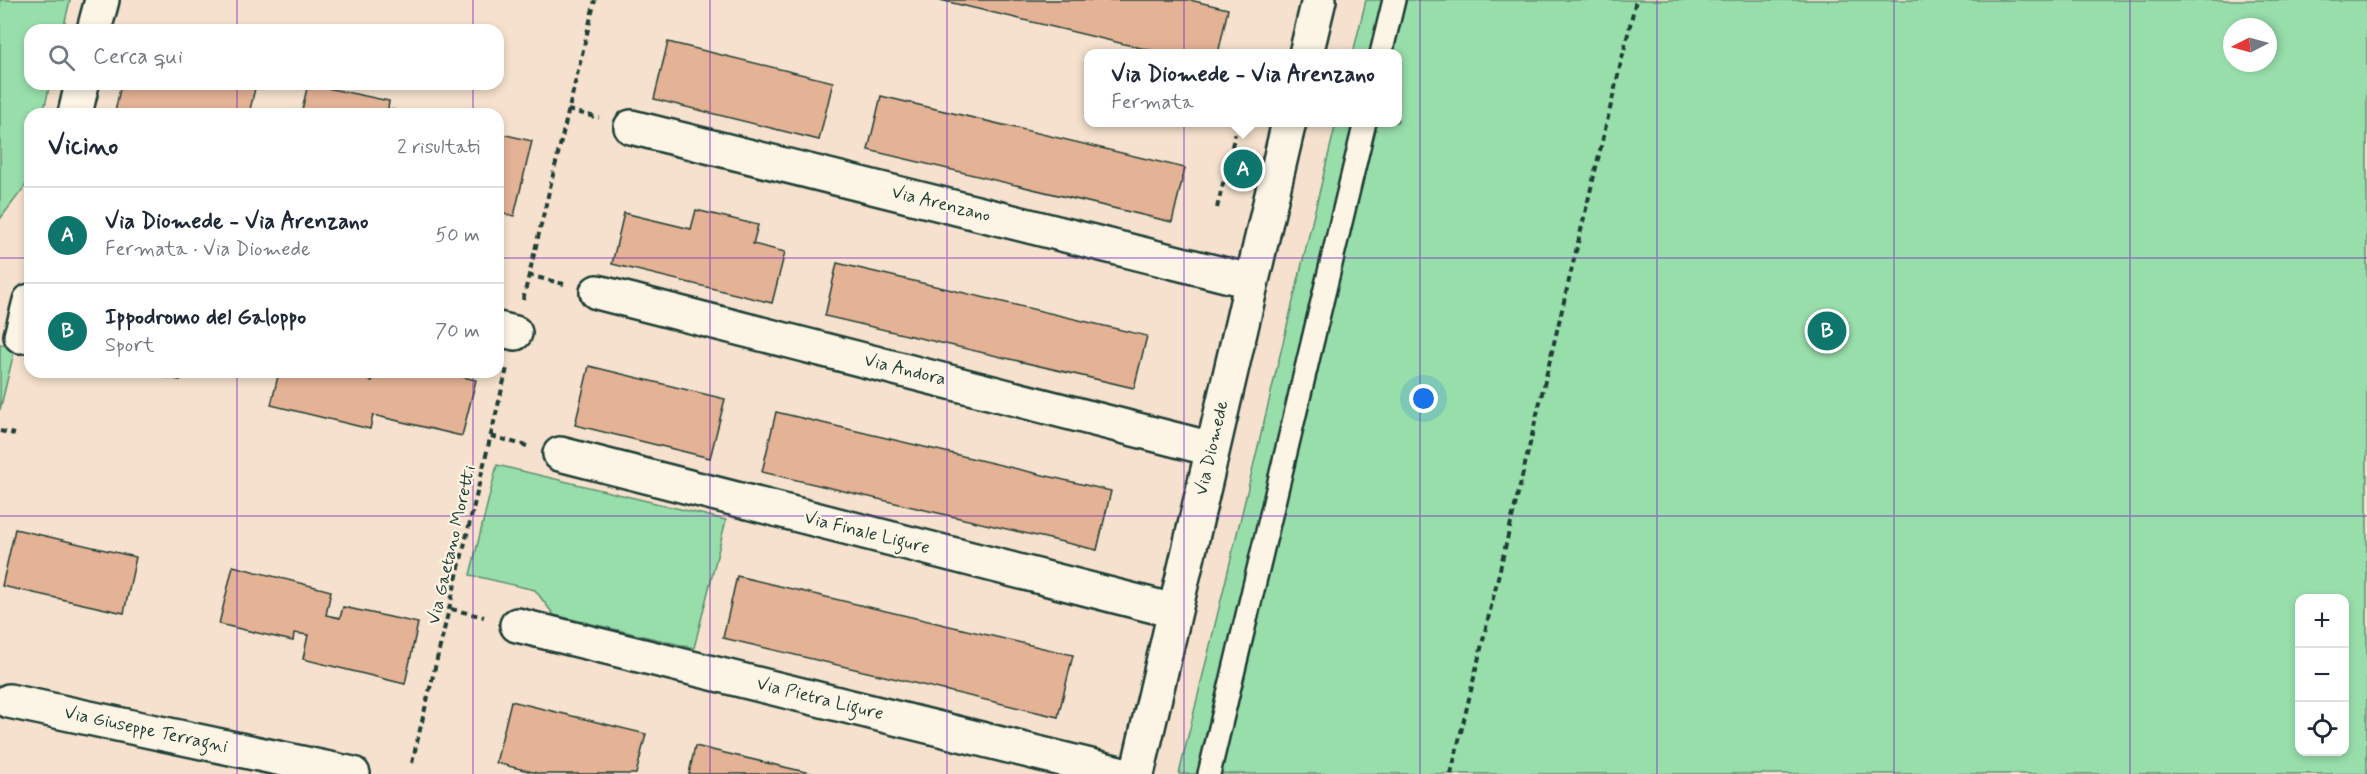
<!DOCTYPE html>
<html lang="it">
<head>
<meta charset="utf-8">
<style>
  body { margin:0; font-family:Mynerve,sans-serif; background:#f6f6f7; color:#1f2937 }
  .controls { position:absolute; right:18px; bottom:18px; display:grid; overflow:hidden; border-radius:12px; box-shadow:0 3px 9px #0003 }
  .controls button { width:54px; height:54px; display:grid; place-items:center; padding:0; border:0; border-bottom:2px solid #e0e1e3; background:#fff; color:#1f2937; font:30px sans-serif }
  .compass { position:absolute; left:2223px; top:18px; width:54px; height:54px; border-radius:50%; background:#fff; box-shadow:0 3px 9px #0003; rotate:264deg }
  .you { position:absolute; left:1424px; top:399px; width:21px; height:21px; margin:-15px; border:4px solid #fff; border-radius:50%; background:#1a73e8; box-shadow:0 0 0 9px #1a73e833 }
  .badge { display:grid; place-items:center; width:39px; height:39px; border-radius:50%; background:#0f766e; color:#fff; font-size:20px; font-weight:700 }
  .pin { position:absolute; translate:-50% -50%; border:3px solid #fff; box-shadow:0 2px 6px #0006 }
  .popup { position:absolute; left:1084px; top:49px; width:318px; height:78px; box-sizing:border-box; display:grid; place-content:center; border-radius:12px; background:#fff; filter:drop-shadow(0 2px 4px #0005); font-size:20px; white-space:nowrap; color:#747a83 }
  .popup b { font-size:22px; color:#1f2937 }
  .popup::after { content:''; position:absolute; left:50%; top:100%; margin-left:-12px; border:12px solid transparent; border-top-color:#fff }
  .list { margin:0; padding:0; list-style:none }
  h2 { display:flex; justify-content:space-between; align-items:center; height:78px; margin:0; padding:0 24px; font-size:26px }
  h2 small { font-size:20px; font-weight:400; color:#747a83 }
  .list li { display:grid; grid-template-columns:39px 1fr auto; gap:18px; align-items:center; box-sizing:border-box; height:96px; padding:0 24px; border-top:2px solid #e0e1e3 }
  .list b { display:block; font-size:22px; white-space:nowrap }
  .list p { margin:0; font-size:20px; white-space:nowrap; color:#747a83 }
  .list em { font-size:20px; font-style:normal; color:#747a83 }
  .icon { flex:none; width:33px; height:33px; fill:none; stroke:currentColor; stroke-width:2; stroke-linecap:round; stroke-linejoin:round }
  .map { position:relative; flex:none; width:2367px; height:774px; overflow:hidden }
  .search { position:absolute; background:#fff; box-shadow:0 3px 9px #0003; left:24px; top:24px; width:480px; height:66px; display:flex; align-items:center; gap:15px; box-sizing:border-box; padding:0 21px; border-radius:18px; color:#747a83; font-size:22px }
  .panel { position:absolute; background:#fff; box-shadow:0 3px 9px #0003; left:24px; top:108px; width:480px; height:270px; border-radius:18px }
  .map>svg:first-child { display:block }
</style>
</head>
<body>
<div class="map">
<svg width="2367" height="774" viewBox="0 0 2367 774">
  <rect width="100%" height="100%" fill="#f5e1cd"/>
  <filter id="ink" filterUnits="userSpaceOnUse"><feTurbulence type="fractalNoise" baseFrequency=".0167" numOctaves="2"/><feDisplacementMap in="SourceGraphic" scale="12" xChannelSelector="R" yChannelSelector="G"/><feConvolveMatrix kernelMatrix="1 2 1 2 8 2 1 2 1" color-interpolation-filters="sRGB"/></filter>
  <g filter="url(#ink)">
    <g fill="#98deab" stroke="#5c8e70" stroke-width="1.5" fill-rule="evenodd">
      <path d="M0 0H70L63 30H30V84H50L43 114H30V167L26 185 0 219Z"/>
      <path d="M1366 0H2367V774H1179L1336 123 1398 122V54L1353 53ZM2232 27H2268V63H2232ZM2300 598H2344V752H2300Z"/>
      <path d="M0 344 15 348 0 410Z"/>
      <path d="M497 465 726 520 694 648 554 615 535 590 470 575Z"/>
    </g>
    <g fill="#e4b295" stroke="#1f3d34" stroke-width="1.5">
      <path d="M940 0H1190L1228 9 1218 54H1166Z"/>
      <path d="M668 42 833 82 819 140 654 99Z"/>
      <path d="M121 84H256L249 114 115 112Z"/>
      <path d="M308 84 389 101 388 109 411 114H301Z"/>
      <path d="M881 96 1185 168 1172 222 868 150Z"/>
      <path d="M498 133 532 141 514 216 498 213Z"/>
      <path d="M696 210 758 225 753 244 785 252 772 303 612 264 624 213 691 229Z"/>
      <path d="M837 263 1147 336 1134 388 825 316Z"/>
      <path d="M589 366 725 399 710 458 575 425Z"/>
      <path d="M142 372H182L180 380Z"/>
      <path d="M279 372H358L357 377 372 381 374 372H442L476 380 462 436 373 415 370 429 271 405Z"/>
      <path d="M776 412 1111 491 1097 550 762 472Z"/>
      <path d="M15 529 136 557 124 613 2 586Z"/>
      <path d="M233 566 331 591 326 615 340 618 343 607 418 623 405 684 303 659 308 635 294 633 293 641 219 624Z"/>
      <path d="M737 576 1073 655 1058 717 723 638Z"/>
      <path d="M511 701 646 734 636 774H541L496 763Z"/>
      <path d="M695 746 814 774H689Z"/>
    </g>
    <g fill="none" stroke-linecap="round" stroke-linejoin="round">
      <g stroke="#1f3d34" stroke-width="26">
        <g id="service">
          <path d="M1381 54 1394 0"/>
          <path d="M1209 774 1365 122"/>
        </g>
      </g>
      <g stroke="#1f3d34" stroke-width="38">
        <g id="minor">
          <path d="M94 30 102 0"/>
          <path d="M75 114 82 84"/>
          <path d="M631 127 1250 281"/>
          <path d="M597 292 1212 449"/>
          <path d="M498 329 515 333"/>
          <path d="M21 336 30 301"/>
          <path d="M560 454 1174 611"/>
          <path d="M517 625 1123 774"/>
          <path d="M9 701 353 774"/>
        </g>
      </g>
      <g stroke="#1f3d34" stroke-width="38">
        <g id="tertiary">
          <path d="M1306 54 1319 0"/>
          <path d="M1137 774 1289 122"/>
        </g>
      </g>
      <g stroke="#1f3d34" stroke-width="4" stroke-dasharray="6 4.5" stroke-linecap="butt">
        <path d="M568 110 599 118"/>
        <path d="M1217 208 1235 134"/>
        <path d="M528 275 564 284"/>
        <path d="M523 300 595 0"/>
        <path d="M0 431 15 434"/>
        <path d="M491 436 527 446"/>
        <path d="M451 609 484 617"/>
        <path d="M412 763 507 368"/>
        <path d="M1451 774 1636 0"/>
      </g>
      <use href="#service" stroke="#fcf5e5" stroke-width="21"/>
      <use href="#minor" stroke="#fcf5e5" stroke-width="33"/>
      <use href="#tertiary" stroke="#fcf5e5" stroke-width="33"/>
    </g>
  </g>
  <path fill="none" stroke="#7b2cbf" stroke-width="1.5" stroke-opacity="0.55" d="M237 0V30M473 0V30M710 0V774M947 0V774M1184 0V774M1420 0V774M1657 0V774M1894 0V774M2130 0V774M237 84V114M473 84V114M0 258H30M498 258H2367M237 372V774M473 372V774M0 516H2367"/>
  <g text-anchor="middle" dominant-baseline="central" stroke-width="4.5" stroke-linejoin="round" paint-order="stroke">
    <g font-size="18" fill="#1f3d34" stroke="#fcf5e5">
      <text transform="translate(941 204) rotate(14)">Via Arenzano</text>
      <text transform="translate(905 370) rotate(14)">Via Andora</text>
      <text transform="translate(1212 448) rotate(-77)">Via Diomede</text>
      <text transform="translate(867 533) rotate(14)">Via Finale Ligure</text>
      <text transform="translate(452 545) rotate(-77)">Via Gaetano Moretti</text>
      <text transform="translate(820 699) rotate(14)">Via Pietra Ligure</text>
      <text transform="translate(146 730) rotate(12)">Via Giuseppe Terragni</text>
    </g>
  </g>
</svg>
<div class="controls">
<button>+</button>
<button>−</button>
<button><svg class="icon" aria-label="locate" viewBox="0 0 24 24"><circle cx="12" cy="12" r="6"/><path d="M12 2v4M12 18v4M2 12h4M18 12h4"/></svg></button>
</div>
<svg class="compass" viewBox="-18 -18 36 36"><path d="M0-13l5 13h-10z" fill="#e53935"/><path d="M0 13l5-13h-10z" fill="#747a83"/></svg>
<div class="you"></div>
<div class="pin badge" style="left:1243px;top:169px">A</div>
<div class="popup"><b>Via Diomede - Via Arenzano</b>Fermata</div>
<div class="pin badge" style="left:1827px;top:331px">B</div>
<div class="search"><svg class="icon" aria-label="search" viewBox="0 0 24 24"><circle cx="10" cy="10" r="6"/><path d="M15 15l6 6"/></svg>Cerca qui</div>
<section class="panel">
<h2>Vicino<small>2 risultati</small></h2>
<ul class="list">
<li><span class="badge">A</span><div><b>Via Diomede - Via Arenzano</b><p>Fermata · Via Diomede</p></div><em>50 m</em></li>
<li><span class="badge">B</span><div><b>Ippodromo del Galoppo</b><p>Sport</p></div><em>70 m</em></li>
</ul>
</section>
</div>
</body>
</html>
